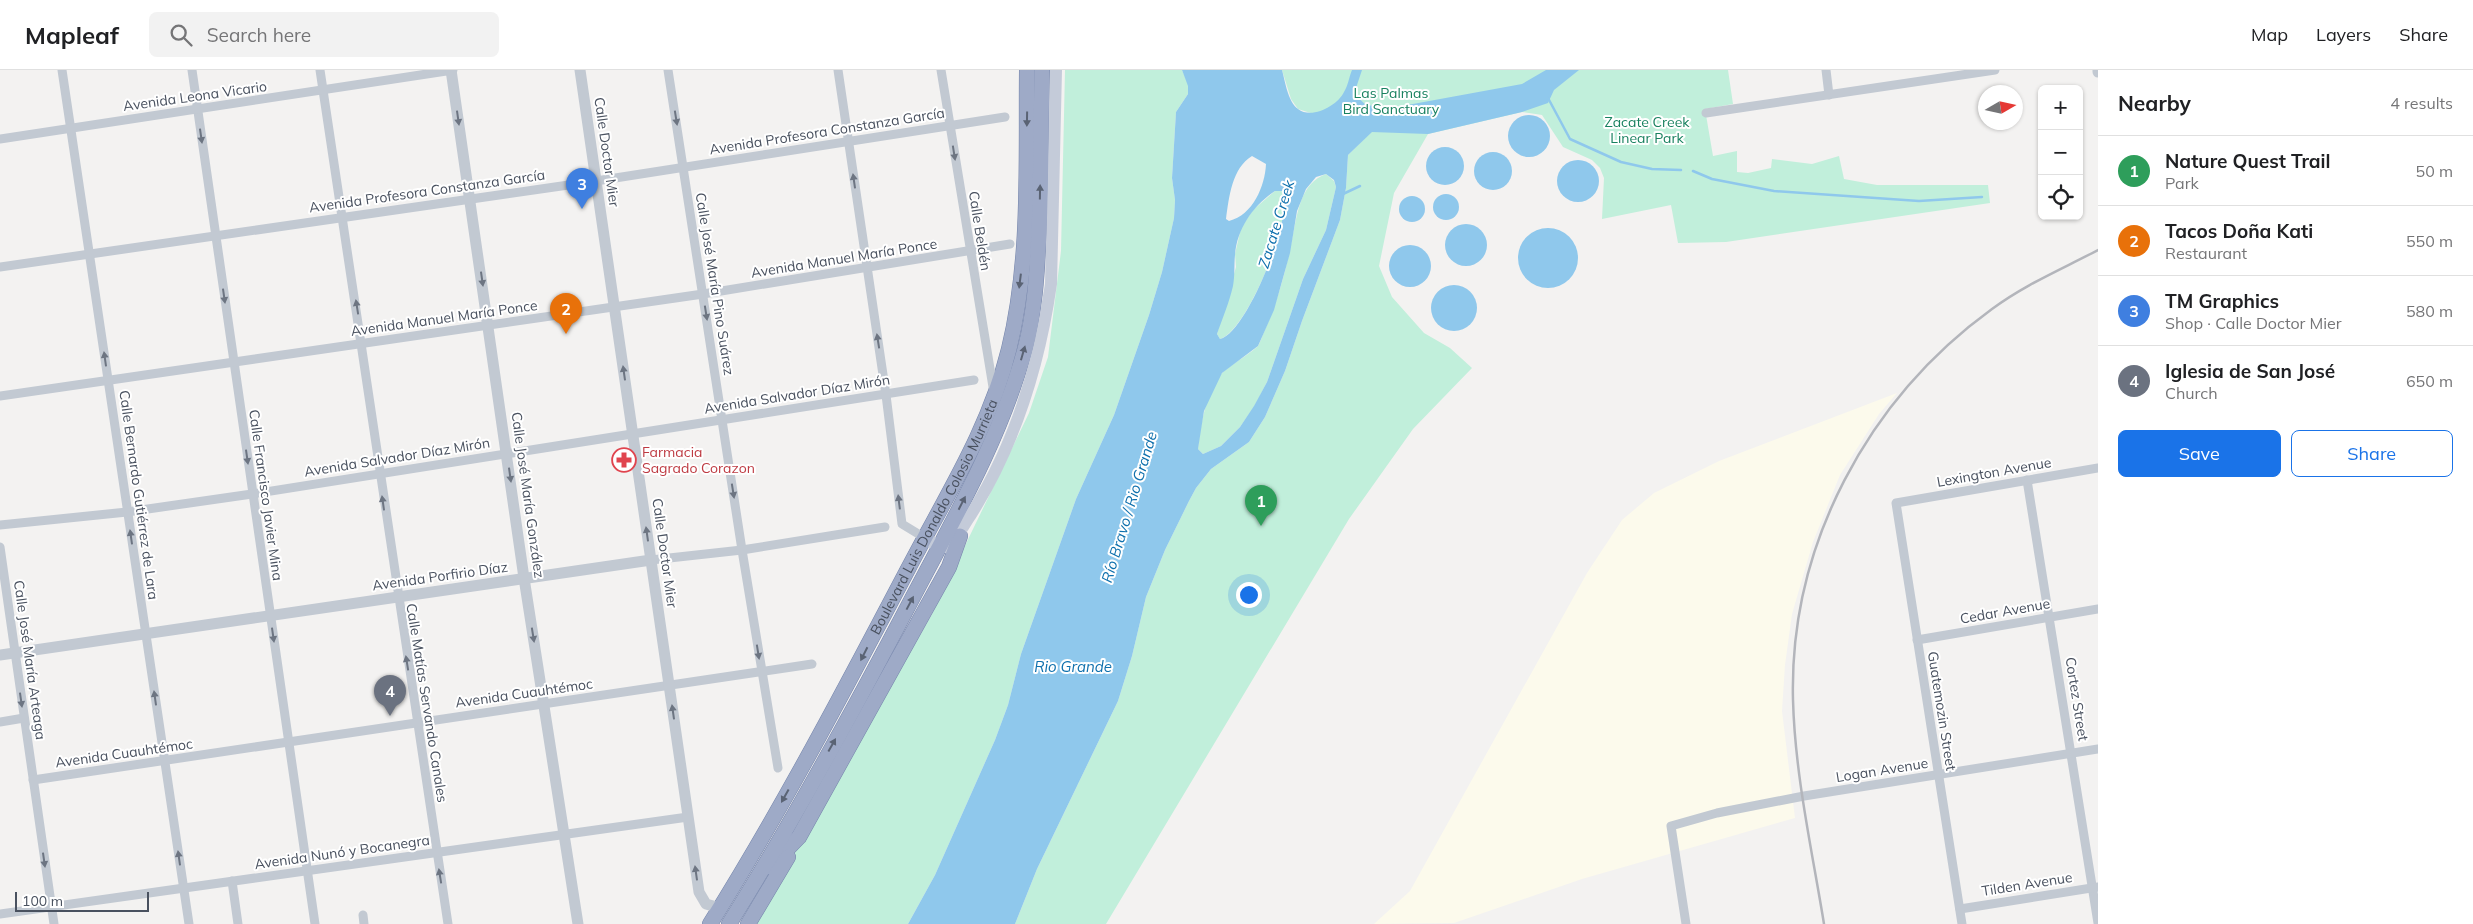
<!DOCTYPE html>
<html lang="en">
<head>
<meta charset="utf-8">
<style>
  body { margin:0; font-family:Mulish,sans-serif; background:#f2f2f2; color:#202124 }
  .controls { position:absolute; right:15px; top:15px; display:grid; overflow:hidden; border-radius:8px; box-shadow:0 1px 4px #0004 }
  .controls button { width:45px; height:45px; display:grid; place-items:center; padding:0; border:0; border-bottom:1px solid #e0e0e0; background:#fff; color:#202124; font:25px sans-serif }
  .compass { position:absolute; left:1978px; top:15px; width:45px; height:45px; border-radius:50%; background:#fff; box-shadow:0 1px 4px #0004; rotate:81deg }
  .scale { position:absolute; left:15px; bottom:12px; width:134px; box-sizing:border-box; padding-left:5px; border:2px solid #49515f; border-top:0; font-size:14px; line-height:18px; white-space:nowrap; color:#49515f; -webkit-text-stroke:4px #fff; paint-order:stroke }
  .you { position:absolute; left:1248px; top:524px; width:18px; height:18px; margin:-12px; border:4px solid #fff; border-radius:50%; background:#1a73e8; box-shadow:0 0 0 8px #1a73e833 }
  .badge { display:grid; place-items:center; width:32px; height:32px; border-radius:50%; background:#1a73e8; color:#fff; font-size:16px; font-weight:700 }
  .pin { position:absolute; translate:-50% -41px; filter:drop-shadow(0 1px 2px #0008) }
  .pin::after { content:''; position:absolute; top:26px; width:18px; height:15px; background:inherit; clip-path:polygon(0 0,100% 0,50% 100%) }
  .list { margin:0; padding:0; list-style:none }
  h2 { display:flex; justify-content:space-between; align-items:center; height:65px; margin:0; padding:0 20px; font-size:21px }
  h2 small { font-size:16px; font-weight:400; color:#757577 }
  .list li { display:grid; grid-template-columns:32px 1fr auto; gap:15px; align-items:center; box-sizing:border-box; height:70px; padding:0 20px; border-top:1px solid #e0e0e0 }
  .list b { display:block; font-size:19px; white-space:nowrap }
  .list p { margin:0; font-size:16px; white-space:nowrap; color:#757577 }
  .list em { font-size:16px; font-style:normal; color:#757577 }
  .actions { display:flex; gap:10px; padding:15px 20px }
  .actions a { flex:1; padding:11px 0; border:1px solid #1a73e8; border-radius:8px; text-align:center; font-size:18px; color:#1a73e8 }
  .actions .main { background:#1a73e8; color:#fff }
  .icon { flex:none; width:28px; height:28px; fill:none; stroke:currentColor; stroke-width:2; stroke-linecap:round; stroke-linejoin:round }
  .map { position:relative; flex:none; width:2098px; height:854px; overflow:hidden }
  header { display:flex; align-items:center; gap:30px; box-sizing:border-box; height:70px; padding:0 25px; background:#fff; border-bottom:1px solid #e0e0e0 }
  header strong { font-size:24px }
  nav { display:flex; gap:28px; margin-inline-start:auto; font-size:18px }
  .search { width:350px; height:45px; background:#f2f2f2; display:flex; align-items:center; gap:12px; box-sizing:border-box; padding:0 18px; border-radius:8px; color:#757577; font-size:19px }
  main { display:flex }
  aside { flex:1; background:#fff }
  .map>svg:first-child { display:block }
</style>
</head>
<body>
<header>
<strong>Mapleaf</strong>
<div class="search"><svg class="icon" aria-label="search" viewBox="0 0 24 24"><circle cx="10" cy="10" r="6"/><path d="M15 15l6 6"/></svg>Search here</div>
<nav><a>Map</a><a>Layers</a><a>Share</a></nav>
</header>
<main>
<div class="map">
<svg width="2098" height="854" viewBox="0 0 2098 854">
  <rect width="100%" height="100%" fill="#f3f2f1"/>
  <path fill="#fcfaec" d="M1897 323 1879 344 1840 405 1813 472 1792 544 1785 595 1782 641 1795 748 1582 809 1454 853 1374 854 1410 821 1587 503 1622 450 1654 423 1719 391Z"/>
  <g fill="#c1efdb">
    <path d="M1065 0H1182L1189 16 1188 24 1176 42 1172 108 1175 130 1174 148 1162 202 1149 245 1114 345 1076 429 1021 584 1008 635 995 670 935 805 908 854H754L932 544 1029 343 1048 287 1061 181Z"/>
    <path d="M1282 0H1728L1733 34 1705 39 1713 86 1737 81V102L1748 103 1771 98 1772 89 1812 94 1839 86 1844 109 1877 115H1988L1990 133 1726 172 1678 173 1671 135 1602 149 1604 108 1600 98 1592 90 1563 77 1542 45 1522 42 1428 64 1394 123 1379 196 1392 227 1424 263 1450 278 1472 298 1413 359 1349 449 1106 854H1015L1037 799 1118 631 1132 586 1146 527 1165 480 1189 431 1196 418 1211 399 1249 372 1265 347 1285 301 1302 251 1340 150 1346 118 1348 85 1371 62 1298 39 1291 29Z"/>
    <path d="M1326 104 1334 111 1336 117 1326 160 1303 209 1267 312 1254 337 1240 357 1221 376 1203 384 1198 379C1200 357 1207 317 1224 301 1233 294 1252 282 1258 276 1260 273 1262 266 1264 262 1278 231 1287 197 1293 164 1298 141 1301 113 1326 104Z"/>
    <path d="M1275 121H1283C1294 145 1247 262 1220 269L1217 264 1236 197 1235 184 1241 158 1253 140Z"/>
  </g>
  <g fill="#8fc8ec" fill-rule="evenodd">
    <path d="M1182 0H1282C1285 11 1288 32 1298 39 1312 50 1338 35 1344 22 1348 16 1349 7 1352 0H1362L1354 24 1366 35 1391 38 1522 14 1546 0H1579L1554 20 1548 33 1522 42 1428 64 1372 62 1348 85 1346 118 1340 150 1302 251 1285 301 1265 347 1249 372 1211 399 1196 418 1189 431 1165 480 1146 527 1132 586 1118 631 1037 799 1015 854H908L935 805 995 670 1008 635 1021 584 1076 429 1114 345 1149 245 1162 202 1174 148 1175 130 1172 108 1176 42 1188 24V16ZM1252 86 1266 94C1265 116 1253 145 1229 151L1226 149C1229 127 1232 98 1252 86ZM1326 104 1334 110 1336 117 1326 160 1303 209 1267 312 1254 336 1240 357 1221 376 1203 384 1198 379 1204 341 1222 303 1258 276 1274 240 1290 183 1297 141 1306 119 1316 107ZM1275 121H1283C1294 144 1247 263 1220 269L1217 264C1223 247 1229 233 1233 216 1235 205 1234 195 1235 185 1237 158 1254 135 1275 121Z"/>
    <circle cx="1529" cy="66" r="21"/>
    <circle cx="1445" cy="96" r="19"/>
    <circle cx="1493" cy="101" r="19"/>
    <circle cx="1578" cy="111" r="21"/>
    <circle cx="1446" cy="137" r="13"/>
    <circle cx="1412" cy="139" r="13"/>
    <circle cx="1466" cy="175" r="21"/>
    <circle cx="1548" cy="188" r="30"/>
    <circle cx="1410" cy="196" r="21"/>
    <circle cx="1454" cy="238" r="23"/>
  </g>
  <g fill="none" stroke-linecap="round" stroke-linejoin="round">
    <g stroke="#8fc8ec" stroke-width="2.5">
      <path d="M1548 28 1570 69 1621 92 1652 99 1681 100"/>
      <path d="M1693 101 1712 109 1774 121 1919 131 1982 127"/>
      <path d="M1343 124 1360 116"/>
    </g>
    <g stroke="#7585ab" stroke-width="16">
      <g id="trunk">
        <path d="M770 797 799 767 949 497 960 466"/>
        <path id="s1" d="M710 854C782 739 845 619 908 499 946 426 989 360 1009 279 1031 189 1026 92 1027 0"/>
        <path d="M729 854C796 747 856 636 914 525 956 445 1001 367 1025 279 1035 242 1037 201 1039 163 1041 109 1041 54 1042 0"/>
        <path d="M748 854 788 787"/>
      </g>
    </g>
    <g stroke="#c2c9d2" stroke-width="9">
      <path d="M62 0 189 854"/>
      <path d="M192 0 315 854"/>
      <path d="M320 0C364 284 404 569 448 854"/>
      <path d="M668 0 742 480 778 698"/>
      <path d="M838 0 886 325 902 454 925 468"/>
      <path d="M941 0 994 323"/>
      <path d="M1826 0 1829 25"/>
      <path d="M1706 43 1995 0"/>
      <path d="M0 69 453 0"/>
      <path d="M0 197 596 111 1005 47"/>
      <path d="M0 326 703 224 1010 174"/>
      <path d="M2027 410 2098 853"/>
      <path d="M0 455 127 442 252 424 974 310"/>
      <path d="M0 477 54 854"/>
      <path d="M651 490 742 480 885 457"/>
      <path d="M1917 570 2098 539"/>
      <path d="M0 652 24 648"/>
      <path d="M33 710 812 594"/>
      <path d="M232 811 238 854"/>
      <path d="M1960 839 2098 817"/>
      <path d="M0 844 688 747"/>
      <path d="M363 845 364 854"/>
      <path d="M1686 854 1671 756 1717 743 1804 726 2098 679"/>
      <path d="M1962 854 1896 433 2098 398"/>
    </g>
    <g stroke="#c2c9d2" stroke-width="11">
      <path d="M451 0 524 508 578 854"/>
      <path d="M580 0 699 822 706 834 720 838"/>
      <path d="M2098 0V2"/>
      <path d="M0 585 651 490"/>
    </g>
    <path stroke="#c4cbd9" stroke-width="12" d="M925 468 940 477H948C958 467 962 458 970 446 1015 375 1039 297 1051 214L1056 0"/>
    <use href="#trunk" stroke="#9eaac7" stroke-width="15"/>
    <path stroke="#b3b5bb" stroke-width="2.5" d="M1824 854C1812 780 1795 705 1793 630 1789 475 1868 329 1992 239 2024 215 2062 199 2098 180"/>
  </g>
  <defs><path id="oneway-solid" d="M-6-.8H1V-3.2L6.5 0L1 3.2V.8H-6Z" transform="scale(1.25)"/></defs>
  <g fill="#6d7582">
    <use href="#oneway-solid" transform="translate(458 48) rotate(82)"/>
    <use href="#oneway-solid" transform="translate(676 48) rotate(81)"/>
    <use href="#oneway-solid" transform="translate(201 66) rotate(82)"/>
    <use href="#oneway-solid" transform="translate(954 83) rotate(81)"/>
    <use href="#oneway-solid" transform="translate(854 111) rotate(-98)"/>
    <use href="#oneway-solid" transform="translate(482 209) rotate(82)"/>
    <use href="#oneway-solid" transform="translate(224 226) rotate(82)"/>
    <use href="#oneway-solid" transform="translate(357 237) rotate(-99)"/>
    <use href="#oneway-solid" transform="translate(706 243) rotate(81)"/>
    <use href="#oneway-solid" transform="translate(878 271) rotate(-99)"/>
    <use href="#oneway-solid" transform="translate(105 289) rotate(-98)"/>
    <use href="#oneway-solid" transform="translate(624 303) rotate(-98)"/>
    <use href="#oneway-solid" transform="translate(247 387) rotate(82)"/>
    <use href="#oneway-solid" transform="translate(510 405) rotate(82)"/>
    <use href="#oneway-solid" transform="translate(733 421) rotate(81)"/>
    <use href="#oneway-solid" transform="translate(899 432) rotate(-97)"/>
    <use href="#oneway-solid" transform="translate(383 433) rotate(-98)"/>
    <use href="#oneway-solid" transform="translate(647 464) rotate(-98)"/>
    <use href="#oneway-solid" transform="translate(131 467) rotate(-98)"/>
    <use href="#oneway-solid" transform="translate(273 565) rotate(82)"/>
    <use href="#oneway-solid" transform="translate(533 565) rotate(81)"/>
    <use href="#oneway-solid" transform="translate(758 582) rotate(81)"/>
    <use href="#oneway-solid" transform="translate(407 593) rotate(-99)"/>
    <use href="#oneway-solid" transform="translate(155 628) rotate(-98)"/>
    <use href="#oneway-solid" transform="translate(21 630) rotate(82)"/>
    <use href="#oneway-solid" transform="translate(673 642) rotate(-98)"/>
    <use href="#oneway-solid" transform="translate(179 788) rotate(-98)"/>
    <use href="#oneway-solid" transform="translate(44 790) rotate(82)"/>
    <use href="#oneway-solid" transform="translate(696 803) rotate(-98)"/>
    <use href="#oneway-solid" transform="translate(440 806) rotate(-99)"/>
  </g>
  <g fill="#5a6374">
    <use href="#oneway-solid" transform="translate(1027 49) rotate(91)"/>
    <use href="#oneway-solid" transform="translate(1040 122) rotate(-89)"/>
    <use href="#oneway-solid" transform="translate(1020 211) rotate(97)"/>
    <use href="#oneway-solid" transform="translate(1023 283) rotate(-74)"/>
    <use href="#oneway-solid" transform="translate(962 433) rotate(-63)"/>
    <use href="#oneway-solid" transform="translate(910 533) rotate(-62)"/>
    <use href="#oneway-solid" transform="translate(864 584) rotate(117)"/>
    <use href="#oneway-solid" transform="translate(832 675) rotate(-61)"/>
    <use href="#oneway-solid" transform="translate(785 726) rotate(119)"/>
  </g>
  <defs>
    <g id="pharmacy-ring" transform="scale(1.25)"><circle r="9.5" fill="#fff" stroke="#e0444e" stroke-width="1.5"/><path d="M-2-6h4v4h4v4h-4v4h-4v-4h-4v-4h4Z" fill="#e0444e"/></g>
  </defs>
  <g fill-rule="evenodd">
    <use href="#pharmacy-ring" x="624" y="390"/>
  </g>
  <g text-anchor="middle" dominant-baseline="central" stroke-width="4" stroke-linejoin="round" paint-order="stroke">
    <g font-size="14" fill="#18815f" stroke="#fff">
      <text x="1391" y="23">Las Palmas<tspan x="1391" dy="16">Bird Sanctuary</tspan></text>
      <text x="1647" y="52">Zacate Creek<tspan x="1647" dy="16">Linear Park</tspan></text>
    </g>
    <g font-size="14" fill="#49515f" stroke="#fff">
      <text transform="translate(195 26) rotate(-8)">Avenida Leona Vicario</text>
      <text transform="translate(827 61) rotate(-9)">Avenida Profesora Constanza García</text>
      <text transform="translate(607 82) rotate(82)">Calle Doctor Mier</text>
      <text transform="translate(427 121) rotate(-8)">Avenida Profesora Constanza García</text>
      <text transform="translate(980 161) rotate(81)">Calle Beldén</text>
      <text transform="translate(844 188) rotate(-9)">Avenida Manuel María Ponce</text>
      <text transform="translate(715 214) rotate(81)">Calle José María Pino Suárez</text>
      <text transform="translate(444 248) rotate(-8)">Avenida Manuel María Ponce</text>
      <text transform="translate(797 324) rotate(-9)">Avenida Salvador Díaz Mirón</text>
      <text transform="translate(397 387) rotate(-9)">Avenida Salvador Díaz Mirón</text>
      <text transform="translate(1994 402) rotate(-10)">Lexington Avenue</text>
      <text transform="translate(139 425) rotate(82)">Calle Bernardo Gutiérrez de Lara</text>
      <text transform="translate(266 425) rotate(82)">Calle Francisco Javier Mina</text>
      <text transform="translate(528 425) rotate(82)">Calle José María González</text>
      <text stroke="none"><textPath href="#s1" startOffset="465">Boulevard Luis Donaldo Colosio Murrieta</textPath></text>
      <text transform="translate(665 483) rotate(82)">Calle Doctor Mier</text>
      <text transform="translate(440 506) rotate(-8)">Avenida Porfirio Díaz</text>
      <text transform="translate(2005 541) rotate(-10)">Cedar Avenue</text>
      <text transform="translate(30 590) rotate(82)">Calle José María Arteaga</text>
      <text transform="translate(524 623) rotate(-8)">Avenida Cuauhtémoc</text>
      <text transform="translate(2077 629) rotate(81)">Cortez Street</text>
      <text transform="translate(427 633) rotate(81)">Calle Matías Servando Canales</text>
      <text transform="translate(1942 641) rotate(81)">Guatemozin Street</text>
      <text transform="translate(124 683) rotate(-8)">Avenida Cuauhtémoc</text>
      <text transform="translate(1882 700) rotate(-9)">Logan Avenue</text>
      <text transform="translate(342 782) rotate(-8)">Avenida Nunó y Bocanegra</text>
      <text transform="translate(2027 814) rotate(-9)">Tilden Avenue</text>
    </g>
    <g font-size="14" fill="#be3a42" stroke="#fff" text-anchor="start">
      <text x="642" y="382">Farmacia<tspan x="642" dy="16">Sagrado Corazon</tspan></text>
    </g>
    <g font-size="15" font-style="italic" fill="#0e70ad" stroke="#fff">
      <text transform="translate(1276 154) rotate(-73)">Zacate Creek</text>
      <text transform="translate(1129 437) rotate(-73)">Río Bravo / Rio Grande</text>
      <text x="1073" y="596">Rio Grande</text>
    </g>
  </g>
</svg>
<div class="controls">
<button>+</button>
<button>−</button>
<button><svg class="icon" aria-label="locate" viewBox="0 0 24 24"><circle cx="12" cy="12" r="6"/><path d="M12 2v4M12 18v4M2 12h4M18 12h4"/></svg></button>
</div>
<svg class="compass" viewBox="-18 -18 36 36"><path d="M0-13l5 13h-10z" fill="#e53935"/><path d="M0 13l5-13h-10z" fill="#757577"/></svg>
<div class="scale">100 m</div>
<div class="you"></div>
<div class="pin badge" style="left:1261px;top:456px;background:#2e9e5b">1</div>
<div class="pin badge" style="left:566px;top:264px;background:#e8710a">2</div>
<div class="pin badge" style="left:582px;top:139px;background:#3f7fe0">3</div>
<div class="pin badge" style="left:390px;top:646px;background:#6b7280">4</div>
</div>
<aside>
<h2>Nearby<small>4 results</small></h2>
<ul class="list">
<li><span class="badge" style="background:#2e9e5b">1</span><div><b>Nature Quest Trail</b><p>Park</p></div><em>50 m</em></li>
<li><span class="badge" style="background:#e8710a">2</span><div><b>Tacos Doña Kati</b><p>Restaurant</p></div><em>550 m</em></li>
<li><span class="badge" style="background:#3f7fe0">3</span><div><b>TM Graphics</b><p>Shop · Calle Doctor Mier</p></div><em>580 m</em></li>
<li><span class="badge" style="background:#6b7280">4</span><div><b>Iglesia de San José</b><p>Church</p></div><em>650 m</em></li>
</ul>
<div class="actions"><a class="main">Save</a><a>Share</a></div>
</aside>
</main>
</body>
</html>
